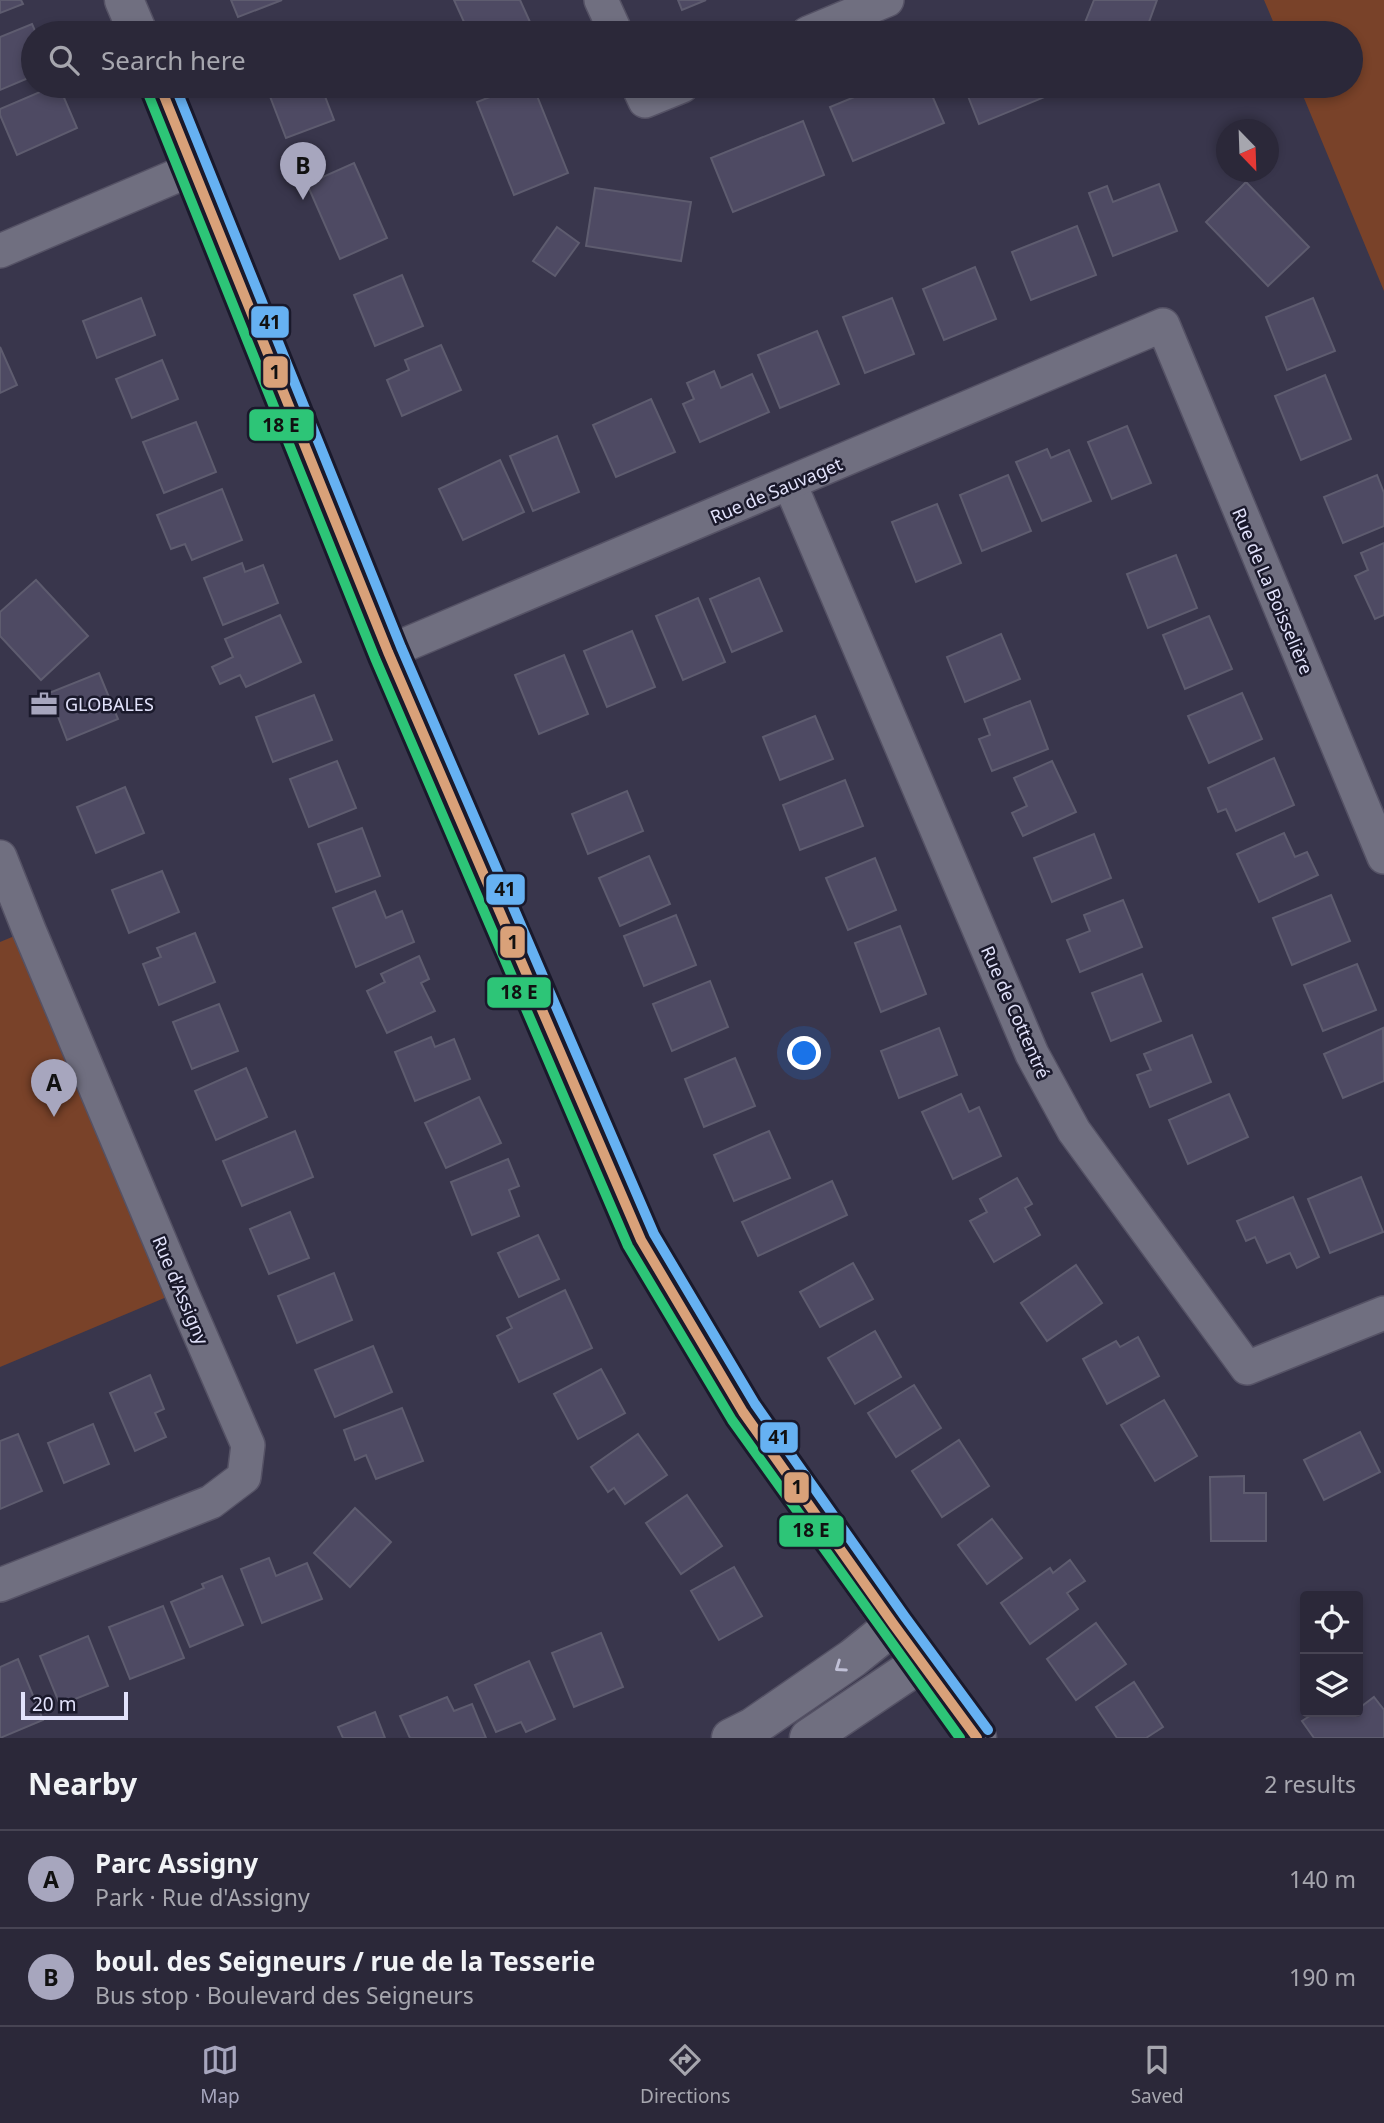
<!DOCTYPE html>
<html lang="en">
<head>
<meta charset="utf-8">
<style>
  body { margin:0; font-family:"Noto Sans",sans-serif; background:#373444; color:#f1f3f6 }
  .controls { position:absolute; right:21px; bottom:21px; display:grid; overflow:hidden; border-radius:7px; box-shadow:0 4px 10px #0003 }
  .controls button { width:63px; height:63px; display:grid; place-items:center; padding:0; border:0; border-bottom:2px solid #474453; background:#2b2839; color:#f1f3f6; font:35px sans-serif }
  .compass { position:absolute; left:1216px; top:119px; width:63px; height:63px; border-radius:50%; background:#2b2839; box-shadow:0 4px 10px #0003; rotate:157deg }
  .scale { position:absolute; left:21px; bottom:18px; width:107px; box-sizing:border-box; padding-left:7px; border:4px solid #e2e2fb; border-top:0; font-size:19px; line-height:24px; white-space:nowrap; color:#e2e2fb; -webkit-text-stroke:5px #1a192b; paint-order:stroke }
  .you { position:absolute; left:805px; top:1054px; width:24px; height:24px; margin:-18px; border:5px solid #fff; border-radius:50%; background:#1a73e8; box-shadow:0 0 0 10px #1a73e833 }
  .badge { display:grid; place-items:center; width:46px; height:46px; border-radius:50%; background:#a7a6be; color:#111; font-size:23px; font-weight:700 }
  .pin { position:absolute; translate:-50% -58px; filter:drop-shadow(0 2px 4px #0008) }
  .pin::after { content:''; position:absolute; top:37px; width:24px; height:21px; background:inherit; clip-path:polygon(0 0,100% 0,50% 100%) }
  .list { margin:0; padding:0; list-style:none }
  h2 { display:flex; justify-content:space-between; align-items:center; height:91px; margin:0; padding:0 28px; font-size:30px }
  h2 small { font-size:23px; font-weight:400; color:#a6a6ae }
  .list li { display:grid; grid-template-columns:46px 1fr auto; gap:21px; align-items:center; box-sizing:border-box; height:98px; padding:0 28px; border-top:2px solid #474453 }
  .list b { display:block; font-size:26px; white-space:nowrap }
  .list p { margin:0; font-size:23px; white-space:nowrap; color:#a6a6ae }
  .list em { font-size:23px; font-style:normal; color:#a6a6ae }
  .icon { flex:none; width:38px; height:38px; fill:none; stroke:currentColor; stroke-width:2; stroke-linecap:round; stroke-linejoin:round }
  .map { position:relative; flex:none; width:1384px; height:1738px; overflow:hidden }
  .search { position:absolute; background:#2b2839; box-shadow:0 4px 10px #0003; left:21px; right:21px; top:21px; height:77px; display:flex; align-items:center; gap:18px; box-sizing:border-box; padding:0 24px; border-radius:38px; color:#a6a6ae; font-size:26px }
  .sheet { height:287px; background:#2b2839 }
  nav { display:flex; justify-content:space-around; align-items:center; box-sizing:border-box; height:98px; border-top:2px solid #474453; background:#2b2839; font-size:19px; color:#a6a6ae }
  nav a { display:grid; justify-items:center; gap:4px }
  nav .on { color:#a7a6be }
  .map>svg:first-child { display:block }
</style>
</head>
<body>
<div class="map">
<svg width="1384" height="1738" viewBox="0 0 1384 1738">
  <rect width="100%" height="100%" fill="#39364c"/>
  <g fill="#794229">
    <path d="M1264 0H1384V291L1299 86H1351V33H1278Z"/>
    <path d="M29 930 181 1291 0 1367V942Z"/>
  </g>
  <g fill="#4e4a63" stroke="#5e5c6f" stroke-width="2">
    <path d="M0 0H21L23 4 0 13Z"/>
    <path d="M231 0H282L238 17Z"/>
    <path d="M454 0H520L535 33H469Z"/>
    <path d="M678 0H706L682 10Z"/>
    <path d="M1094 0H1157L1145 33H1092L1082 30Z"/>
    <path d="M32 24 36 33H33V76L0 90V37Z"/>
    <path d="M54 86H59L77 128 17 155 0 115V109Z"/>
    <path d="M266 86H321L334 120 286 138Z"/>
    <path d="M518 86H533L568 173 514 195 477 102Z"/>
    <path d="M881 86H928L944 123 853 161 830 107Z"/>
    <path d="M964 86H1068L1069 87 979 124Z"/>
    <path d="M803 121 824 175 733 212 711 158Z"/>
    <path d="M354 163 387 238 340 259 307 184Z"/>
    <path d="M1246 182 1309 247 1268 286 1206 222Z"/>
    <path d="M1159 184 1177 231 1113 256 1089 193 1107 186 1113 202Z"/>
    <path d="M595 188 691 202 681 261 586 246Z"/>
    <path d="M1077 226 1096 275 1031 300 1012 252Z"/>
    <path d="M557 227 579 243 555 276 533 261Z"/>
    <path d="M975 267 996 319 944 340 923 289Z"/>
    <path d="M402 275 423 326 375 346 354 295Z"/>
    <path d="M141 298 155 335 97 358 83 321Z"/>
    <path d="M892 298 914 354 865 373 843 317Z"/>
    <path d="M1313 298 1335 351 1287 370 1266 317Z"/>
    <path d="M817 331 839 384 780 408 758 355Z"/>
    <path d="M441 345 461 390 402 416 387 380 409 370 405 360Z"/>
    <path d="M0 347 17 385 0 393Z"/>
    <path d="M162 360 178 399 132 418 116 379Z"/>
    <path d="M714 371 721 388 752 374 769 412 700 442 683 404 694 399 687 383Z"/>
    <path d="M1325 375 1351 439 1301 460 1275 396Z"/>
    <path d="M651 399 675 452 616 477 593 425Z"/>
    <path d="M196 422 216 472 164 493 143 442Z"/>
    <path d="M1127 426 1151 483 1112 499 1088 442Z"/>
    <path d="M557 436 579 492 533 511 510 456Z"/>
    <path d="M1047 449 1051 458 1069 450 1091 501 1042 521 1016 462Z"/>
    <path d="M500 460 524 512 463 540 439 489Z"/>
    <path d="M1008 475 1031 531 982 551 960 495Z"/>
    <path d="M1377 475 1384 493V526L1343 543 1324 497Z"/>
    <path d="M222 489 242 540 192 560 185 544 171 549 157 515Z"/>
    <path d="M937 504 961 563 916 582 892 522Z"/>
    <path d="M1384 543V615L1375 619 1355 576 1368 570 1361 553Z"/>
    <path d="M1176 555 1197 608 1148 628 1127 574Z"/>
    <path d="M242 563 245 572 263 565 278 603 223 625 204 578Z"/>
    <path d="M759 578 782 631 732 652 710 599Z"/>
    <path d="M36 580 88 636 41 680 0 636V612Z"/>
    <path d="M698 598 725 662 683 680 656 616Z"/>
    <path d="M280 615 301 662 246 687 240 675 220 684 212 667 233 657 225 639Z"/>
    <path d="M1209 616 1232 669 1185 689 1163 635Z"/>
    <path d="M632 631 655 687 607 707 584 651Z"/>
    <path d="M1001 634 1020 679 965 702 947 657Z"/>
    <path d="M564 655 588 714 539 734 515 675Z"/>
    <path d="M99 673 118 719 67 740 49 693Z"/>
    <path d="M1242 693 1262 739 1209 763 1188 716Z"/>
    <path d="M314 695 332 740 273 762 256 717Z"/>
    <path d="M1030 701 1048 749 992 771 979 739 990 735 984 719Z"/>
    <path d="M815 716 833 759 780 780 763 737Z"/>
    <path d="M1274 758 1294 805 1236 831 1226 809 1218 812 1208 788Z"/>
    <path d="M337 761 356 808 309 827 290 779Z"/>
    <path d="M1052 761 1076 812 1023 836 1012 813 1027 806 1014 778Z"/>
    <path d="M845 780 863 826 800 850 783 805Z"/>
    <path d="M125 787 144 833 96 853 77 807Z"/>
    <path d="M627 791 643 831 588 854 572 814Z"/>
    <path d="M362 828 380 876 336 892 318 844Z"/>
    <path d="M1284 833 1295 857 1307 852 1318 875 1259 902 1237 854Z"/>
    <path d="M1094 834 1111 878 1052 902 1034 858Z"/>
    <path d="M649 856 670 904 620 926 599 878Z"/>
    <path d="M875 858 896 910 848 930 826 878Z"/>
    <path d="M162 871 179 912 129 933 112 890Z"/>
    <path d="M375 891 386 918 402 911 414 942 356 967 333 908Z"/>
    <path d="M1331 895 1350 941 1292 965 1273 918Z"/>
    <path d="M1123 900 1142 947 1080 972 1067 940 1090 931 1084 915Z"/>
    <path d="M676 915 696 965 644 986 624 936Z"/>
    <path d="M900 926 926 994 881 1012 855 943Z"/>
    <path d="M195 933 215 982 159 1005 143 964 161 957 157 948Z"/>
    <path d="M419 956 429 979 421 983 435 1011 387 1033 367 991 385 982 381 974Z"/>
    <path d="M1357 964 1376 1010 1323 1031 1304 985Z"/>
    <path d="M1142 974 1161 1021 1111 1041 1092 993Z"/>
    <path d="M710 981 728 1027 672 1051 653 1004Z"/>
    <path d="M219 1004 238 1051 192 1069 173 1022Z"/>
    <path d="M939 1028 957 1075 899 1098 881 1051Z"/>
    <path d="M1383 1028 1384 1081 1343 1098 1324 1054Z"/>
    <path d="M1192 1035 1211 1082 1150 1107 1137 1075 1151 1070 1144 1054Z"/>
    <path d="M431 1037 435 1047 454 1039 470 1079 415 1101 395 1052Z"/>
    <path d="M735 1058 755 1106 704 1127 685 1079Z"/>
    <path d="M246 1068 267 1117 216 1140 195 1091Z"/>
    <path d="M961 1094 969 1112 979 1107 1001 1156 953 1179 922 1112Z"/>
    <path d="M1229 1094 1248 1137 1188 1164 1169 1120Z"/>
    <path d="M479 1097 501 1143 446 1168 425 1123Z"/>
    <path d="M295 1131 313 1177 242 1206 223 1161Z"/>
    <path d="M769 1131 790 1178 734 1201 714 1155Z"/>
    <path d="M508 1159 519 1186 509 1190 519 1216 472 1235 451 1182Z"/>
    <path d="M1361 1177 1383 1232 1330 1253 1308 1199Z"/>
    <path d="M1017 1178 1032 1204 1025 1208 1040 1235 994 1262 970 1221 987 1212 980 1199Z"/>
    <path d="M832 1181 847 1215 758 1256 742 1222Z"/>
    <path d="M1293 1197 1319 1257 1297 1268 1290 1253 1267 1263 1255 1237 1246 1241 1237 1221Z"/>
    <path d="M290 1212 309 1258 269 1274 250 1229Z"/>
    <path d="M538 1235 559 1279 519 1297 498 1253Z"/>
    <path d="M853 1263 873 1299 820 1327 800 1292Z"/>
    <path d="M1076 1265 1102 1303 1047 1341 1021 1303Z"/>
    <path d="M334 1273 352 1320 297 1343 278 1296Z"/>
    <path d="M565 1290 592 1348 519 1382 497 1336 512 1328 507 1318Z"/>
    <path d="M875 1331 901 1377 855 1404 828 1358Z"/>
    <path d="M1138 1337 1159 1376 1107 1404 1083 1359 1116 1341 1120 1347Z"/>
    <path d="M373 1346 392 1392 335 1417 315 1370Z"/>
    <path d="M601 1369 625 1413 578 1439 554 1394Z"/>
    <path d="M150 1375 164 1409 155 1413 166 1437 135 1451 110 1393Z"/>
    <path d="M914 1385 941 1428 896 1457 868 1413Z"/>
    <path d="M1164 1400 1197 1456 1155 1481 1121 1425Z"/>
    <path d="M402 1408 423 1461 376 1479 366 1455 355 1460 344 1430Z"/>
    <path d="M93 1424 109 1464 64 1483 48 1443Z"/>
    <path d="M1360 1432 1380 1472 1324 1500 1304 1460Z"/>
    <path d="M18 1434 42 1491 0 1509V1441Z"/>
    <path d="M638 1434 667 1475 625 1504 614 1488 608 1492 591 1467Z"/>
    <path d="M959 1440 989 1486 942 1517 912 1471Z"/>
    <path d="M1244 1476V1493H1266V1541H1211L1210 1477Z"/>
    <path d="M687 1495 722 1546 681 1574 646 1523Z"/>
    <path d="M355 1508 391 1542 350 1587 314 1553Z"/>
    <path d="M992 1519 1022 1558 987 1584 958 1545Z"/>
    <path d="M269 1558 276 1576 307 1563 322 1599 262 1623 241 1569Z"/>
    <path d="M1070 1560 1085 1581 1067 1593 1078 1609 1030 1644 1001 1603 1050 1568 1053 1573Z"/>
    <path d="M734 1567 762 1616 719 1640 691 1591Z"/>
    <path d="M222 1576 243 1625 190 1647 171 1602 204 1588 202 1584Z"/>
    <path d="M163 1606 184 1658 130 1679 109 1627Z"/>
    <path d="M1096 1623 1126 1664 1076 1700 1047 1659Z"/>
    <path d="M601 1633 623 1687 574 1707 552 1653Z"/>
    <path d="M88 1636 108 1686 60 1705 40 1656Z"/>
    <path d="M18 1659 43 1720 0 1738V1667Z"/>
    <path d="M529 1661 555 1719 526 1732 521 1722 496 1732 475 1685Z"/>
    <path d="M1134 1682 1163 1727 1146 1738H1117L1096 1707Z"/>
    <path d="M447 1697 454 1711 472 1704 486 1738H410L400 1716Z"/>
    <path d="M1374 1697 1384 1710V1738H1314L1302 1721 1316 1712H1358V1709Z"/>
    <path d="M375 1712 385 1738H343L338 1727Z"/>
  </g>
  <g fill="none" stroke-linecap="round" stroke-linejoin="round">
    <g stroke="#555265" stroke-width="36">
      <g id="street">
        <path d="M601 0 616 33"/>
        <path d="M808 33 887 0"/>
        <path d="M638 86 645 101 682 86"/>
        <path d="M0 251 195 168"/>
        <path d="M790 484 1032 1054 1074 1131 1247 1368 1384 1313"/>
        <path d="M388 652 1163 325 1384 857"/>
        <path d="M0 857 29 930 181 1291 248 1445 244 1477 211 1502 0 1585"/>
      </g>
    </g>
    <g stroke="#555265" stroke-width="41">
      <g id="secondary">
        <path d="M124 0 138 33"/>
        <path d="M160 86 388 652 641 1240 743 1412 894 1625 977 1738"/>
        <path d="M731 1738 753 1727 853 1658 894 1625"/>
        <path d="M809 1738 922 1662"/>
      </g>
    </g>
    <use href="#street" stroke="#706f80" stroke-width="33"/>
    <use href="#secondary" stroke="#706f80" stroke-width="38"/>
    <g stroke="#1a192b" stroke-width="16">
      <path id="bus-1" d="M160 86 388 652 641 1240 743 1412 894 1625 977 1738"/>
    </g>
    <g stroke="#1a192b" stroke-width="16">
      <path id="bus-2" d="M147 91 375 658 628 1246 732 1420 960 1738"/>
    </g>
    <g stroke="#1a192b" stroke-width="16">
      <path id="bus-3" d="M175 86 401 647 654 1234 755 1404 905 1617 988 1730"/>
    </g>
    <use href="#bus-1" stroke="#d9a179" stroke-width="10"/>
    <use href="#bus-2" stroke="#2dc577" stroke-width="10"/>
    <use href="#bus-3" stroke="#66b1f2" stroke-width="10"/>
  </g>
  <defs><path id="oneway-chevron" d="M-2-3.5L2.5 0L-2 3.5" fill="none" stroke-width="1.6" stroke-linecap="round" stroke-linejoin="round" transform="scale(1.75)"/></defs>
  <use stroke="#c0c0d6" href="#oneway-chevron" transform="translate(840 1667) rotate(145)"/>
  <defs>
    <g id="office-bare" transform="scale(2.1)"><path d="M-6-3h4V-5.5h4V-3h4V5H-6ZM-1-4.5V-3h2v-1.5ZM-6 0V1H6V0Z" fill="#a7a6be" stroke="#1a192b" stroke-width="2.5" paint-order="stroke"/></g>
  </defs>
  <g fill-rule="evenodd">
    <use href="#office-bare" x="44" y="704"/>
  </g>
  <g text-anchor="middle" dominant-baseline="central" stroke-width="5" stroke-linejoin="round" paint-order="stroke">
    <g font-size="18" fill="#e2e2fb" stroke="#1a192b">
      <text transform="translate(776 490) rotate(-23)">Rue de Sauvaget</text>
      <text transform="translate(1273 591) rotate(67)">Rue de La Boisselière</text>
      <text transform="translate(1016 1012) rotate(66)">Rue de Cottentré</text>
      <text transform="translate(181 1290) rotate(67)">Rue d'Assigny</text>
    </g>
    <g font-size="18" fill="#e2e2fb" stroke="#1a192b" text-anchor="start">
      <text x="65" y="704">GLOBALES</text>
    </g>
  </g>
  <g stroke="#1a192b" stroke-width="2.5">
    <rect x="250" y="305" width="40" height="34" rx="7" fill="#66b1f2"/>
    <rect x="262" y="355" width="27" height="34" rx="7" fill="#d9a179"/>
    <rect x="248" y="408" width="67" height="34" rx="7" fill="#2dc577"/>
    <rect x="485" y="873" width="41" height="33" rx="7" fill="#66b1f2"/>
    <rect x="499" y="925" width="27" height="34" rx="7" fill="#d9a179"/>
    <rect x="486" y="976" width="66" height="33" rx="7" fill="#2dc577"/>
    <rect x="759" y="1421" width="40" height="33" rx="7" fill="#66b1f2"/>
    <rect x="783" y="1471" width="27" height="33" rx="7" fill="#d9a179"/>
    <rect x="778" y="1514" width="67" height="34" rx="7" fill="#2dc577"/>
  </g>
  <g font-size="19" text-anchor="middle" font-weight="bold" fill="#111">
    <text x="270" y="329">41</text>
    <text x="275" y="379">1</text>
    <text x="281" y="432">18 E</text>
    <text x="505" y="896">41</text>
    <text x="513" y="949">1</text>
    <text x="519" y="999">18 E</text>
    <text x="779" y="1444">41</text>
    <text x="797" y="1494">1</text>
    <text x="811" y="1537">18 E</text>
  </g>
</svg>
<div class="controls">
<button><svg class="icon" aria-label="locate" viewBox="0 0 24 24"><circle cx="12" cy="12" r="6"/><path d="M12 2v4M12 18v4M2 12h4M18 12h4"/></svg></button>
<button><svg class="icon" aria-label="layers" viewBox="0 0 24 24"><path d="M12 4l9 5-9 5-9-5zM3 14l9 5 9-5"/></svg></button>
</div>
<svg class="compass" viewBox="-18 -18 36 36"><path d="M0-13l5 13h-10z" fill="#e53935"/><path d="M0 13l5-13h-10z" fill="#a6a6ae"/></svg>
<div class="scale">20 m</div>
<div class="you"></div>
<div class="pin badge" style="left:54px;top:1117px">A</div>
<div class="pin badge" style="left:303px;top:200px">B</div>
<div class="search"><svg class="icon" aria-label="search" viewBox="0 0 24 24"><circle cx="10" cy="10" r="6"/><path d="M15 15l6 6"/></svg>Search here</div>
</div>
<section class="sheet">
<h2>Nearby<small>2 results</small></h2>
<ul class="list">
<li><span class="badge">A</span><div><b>Parc Assigny</b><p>Park · Rue d'Assigny</p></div><em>140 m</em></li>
<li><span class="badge">B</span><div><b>boul. des Seigneurs / rue de la Tesserie</b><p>Bus stop · Boulevard des Seigneurs</p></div><em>190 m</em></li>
</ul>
</section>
<nav>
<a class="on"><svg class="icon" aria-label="map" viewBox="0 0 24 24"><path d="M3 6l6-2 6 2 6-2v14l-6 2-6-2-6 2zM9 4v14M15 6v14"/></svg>Map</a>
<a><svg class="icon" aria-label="directions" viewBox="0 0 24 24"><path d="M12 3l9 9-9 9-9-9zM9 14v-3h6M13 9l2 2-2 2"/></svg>Directions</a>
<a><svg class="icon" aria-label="saved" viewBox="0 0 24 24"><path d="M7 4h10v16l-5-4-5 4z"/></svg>Saved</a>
</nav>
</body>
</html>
